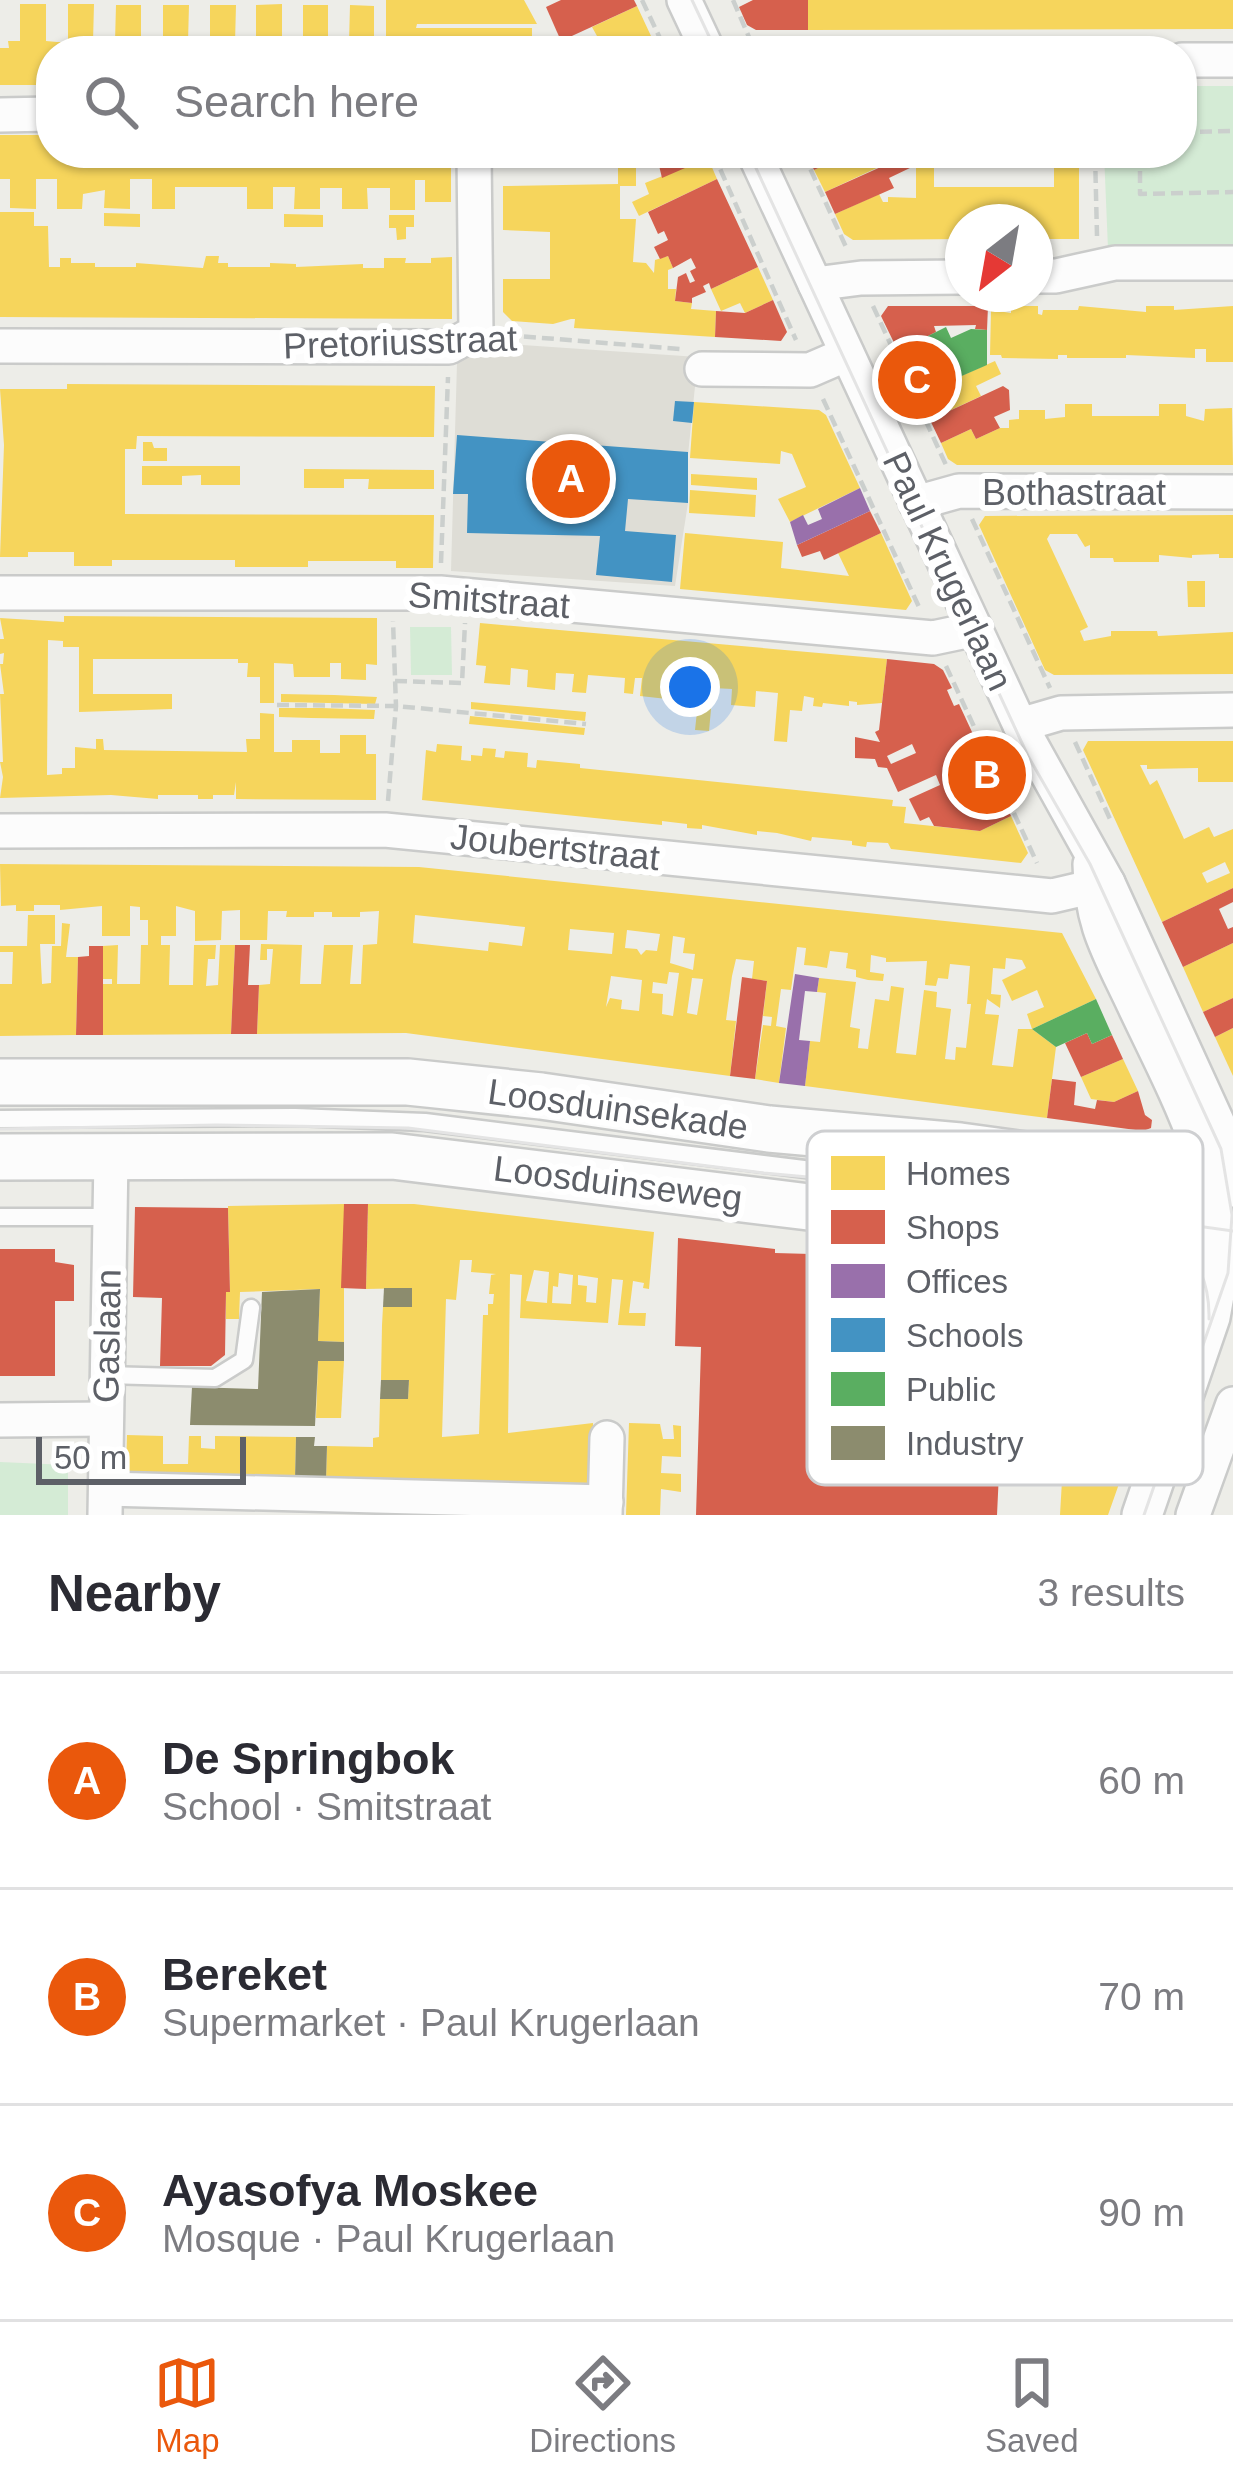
<!DOCTYPE html>
<html lang="en">
<head>
<meta charset="utf-8">
<style>
  body { margin:0; font-family:Helvetica,sans-serif; background:#f7f7f7; color:#2b2b33 }
  .compass { position:absolute; left:945px; top:204px; width:108px; height:108px; border-radius:50%; background:#fff; box-shadow:0 3px 9px #0004; rotate:211deg }
  .scale { position:absolute; left:36px; bottom:30px; width:210px; box-sizing:border-box; padding-left:12px; border:6px solid #5d6067; border-top:0; font-size:33px; line-height:42px; white-space:nowrap; color:#5d6067; -webkit-text-stroke:9px #fff; paint-order:stroke }
  .you { position:absolute; left:690px; top:687px; width:42px; height:42px; margin:-30px; border:9px solid #fff; border-radius:50%; background:#1a73e8; box-shadow:0 0 0 18px #1a73e833 }
  .badge { display:grid; place-items:center; width:78px; height:78px; border-radius:50%; background:#ea580c; color:#fff; font-size:39px; font-weight:700 }
  .pin { position:absolute; translate:-50% -50%; border:6px solid #fff; box-shadow:0 3px 12px #0006 }
  .list { margin:0; padding:0; list-style:none }
  h2 { display:flex; justify-content:space-between; align-items:center; height:156px; margin:0; padding:0 48px; font-size:51px }
  h2 small { font-size:39px; font-weight:400; color:#7c7c81 }
  .list li { display:grid; grid-template-columns:78px 1fr auto; gap:36px; align-items:center; box-sizing:border-box; height:216px; padding:0 48px; border-top:3px solid #e1e1e2 }
  .list b { display:block; font-size:45px; white-space:nowrap }
  .list p { margin:0; font-size:39px; white-space:nowrap; color:#7c7c81 }
  .list em { font-size:39px; font-style:normal; color:#7c7c81 }
  .icon { flex:none; width:66px; height:66px; fill:none; stroke:currentColor; stroke-width:2; stroke-linecap:round; stroke-linejoin:round }
  .map { position:relative; flex:none; width:1233px; height:1515px; overflow:hidden }
  .search { position:absolute; background:#fff; box-shadow:0 3px 9px #0004; left:36px; right:36px; top:36px; height:132px; display:flex; align-items:center; gap:30px; box-sizing:border-box; padding:0 42px; border-radius:48px; color:#7c7c81; font-size:45px }
  .sheet { height:804px; background:#fff }
  nav { display:flex; justify-content:space-around; align-items:center; box-sizing:border-box; height:168px; border-top:3px solid #e1e1e2; background:#fff; font-size:33px; color:#7c7c81 }
  nav a { display:grid; justify-items:center; gap:6px }
  nav .on { color:#ea580c }
  .map>svg:first-child { display:block }
</style>
</head>
<body>
<div class="map">
<svg width="1233" height="1515" viewBox="0 0 1233 1515">
  <rect width="100%" height="100%" fill="#edede8"/>
  <path fill="#deddd6" d="M494 343 698 357 688 455V503L675 586 451 571 457 363Z"/>
  <g fill="#d4ebd5">
    <path d="M1182 86H1233V246L1108 249 1104 153H1182Z"/>
    <path d="M410 627H451L452 675H411Z"/>
    <path d="M0 1462 68 1465V1515H0Z"/>
  </g>
  <g fill="#f6d55c" fill-rule="evenodd">
    <path d="M386 0H524L537 24H417L416 28H532V46H556V51H51V85H0V48H9L8 41H20V4H46V41L57 42H68V4H94L93 42H115L116 5H141V42H163V5H189L188 42H210V5H236L235 43 256 42V5L282 4V43H303V5H328V43H349L350 5 374 6V43H386Z"/>
    <path d="M808 0H1233V29L808 30Z"/>
    <path d="M637 6 658 51H566L597 36 592 27Z"/>
    <path d="M0 135H51V153H451V202H425V180H415V210H390V188H367L368 209H342V188H320V209H294L295 187H273V209H247V187H175V209H152V179H130V209L104 208 105 190 83 194 82 209H57V179H36V209L10 208V179H0Z"/>
    <path d="M618 153H656V163H636V186H620V219H636L633 262 646 263 654 273 655 260 668 256 673 268 668 270V289H676L675 301 692 303 691 309 716 311 715 337 574 328 575 319H571L553 324 512 321 503 312V279H550V232L503 230V186L618 184Z"/>
    <path d="M849 153 860 157 863 153H909L825 192 814 170Z"/>
    <path d="M916 153H934V187H1054V162H1079V239H1035V222H963V239L853 240 844 234 835 214 879 194 883 202H888V197L916 198Z"/>
    <path d="M708 158 717 179 639 216 632 202 649 194 645 183Z"/>
    <path d="M0 212H34V226H48L49 267H60V258H71V263H95V267H136V263L203 268 206 256H219L218 263H228V267H270V263L296 264V267L363 264V268H384V258H406L405 263H431V258L452 257V319L0 317Z"/>
    <path d="M104 213 140 214V227L104 226Z"/>
    <path d="M284 214 323 215V227H284Z"/>
    <path d="M389 215H414V227H406V239L397 240 396 228H389Z"/>
    <path d="M758 267 773 300 745 313 740 303 721 311 711 289Z"/>
    <path d="M1011 306H1038V314L1042 315 1043 310H1078L1079 306 1146 312V306H1174V310L1233 306V362H1206V349H1195V358L1126 355V358H1067V355H1058V359L1002 358 1001 355H990L991 310 1011 313Z"/>
    <path d="M995 361 1001 374 976 386 981 396 930 420 918 395Z"/>
    <path d="M67 384 435 386 434 437 137 436 136 449H125V514L434 515 433 568H396V561H308V567H235V560H112V566H74V552H28V557H0L4 445 0 389H67Z"/>
    <path d="M694 402 819 410 826 415 860 488 790 522 778 499 806 487 792 454 781 451 780 464 690 458Z"/>
    <path d="M1065 404H1092V416H1159V404H1186V416L1204 421 1205 409 1232 408 1233 465H957L948 459 941 443 971 429 976 439 1000 428H1009V420L1019 419V410H1045V419L1065 417Z"/>
    <path d="M143 442H152L154 448H167V461H143Z"/>
    <path d="M142 466H240V485H201V475L182 476V485H142Z"/>
    <path d="M304 469 434 470V489H368L369 479H344V488H304Z"/>
    <path d="M691 474 757 478V490L691 485Z"/>
    <path d="M690 490 756 495 755 517 689 513Z"/>
    <path d="M1233 515V558H1219V554L1192 555V558L1159 555V562H1114L1113 558H1090V545L1085 547 1077 534H1050L1047 539 1088 627 1080 631 1084 641 1111 636V631H1157L1158 636 1233 632V674L1054 675 1045 670 979 525 985 516Z"/>
    <path d="M685 533 783 542 781 568 849 576 838 553 881 533 912 601 906 610 680 589Z"/>
    <path d="M1187 581H1205V607H1188Z"/>
    <path d="M64 616 377 618V665L366 664V680L341 679V663H330V677H294L293 664 274 663V703H260V677H247L248 663H238V659H93V694H172V709L79 712V647H63V641L48 640 47 775 62 774V768H75V747L96 749V739H103L104 750 247 752 246 739H260V713L274 714V752H292V740H320V753H340V735H366V754H376V800L236 799V782L234 795H213V799H198V795H158V799L111 795 0 798 3 777 0 762H3L0 694H4L0 664H3L4 653 0 654V639H4L0 618 64 622Z"/>
    <path d="M480 623 887 659 882 703 857 705V702L849 701V706L823 703 822 707 813 706 814 698 804 696 802 711 790 710 787 742 774 741 778 693 756 691 755 707 731 705 732 689 713 688 709 731 695 730 698 702 686 701 687 686 677 682 669 681 667 699 640 696 642 678H635L633 694 624 693 625 678 588 675 586 693 572 692 574 674 556 673 555 690 527 687 528 670 511 668 510 685 484 683 486 666 476 665Z"/>
    <path d="M281 694 334 695 377 697 375 704 281 702Z"/>
    <path d="M471 702 586 712 585 721 471 709Z"/>
    <path d="M279 708H322L375 710 374 719 311 718 279 717Z"/>
    <path d="M470 716 585 728 584 735 469 724Z"/>
    <path d="M1088 741H1233V782H1198V768L1147 769V765H1140L1150 785 1157 780 1184 839 1209 827 1214 837 1233 829V888L1162 922 1083 750ZM1225 862 1230 873 1207 883 1202 873Z"/>
    <path d="M437 744 462 746 461 760 471 761V755L482 756 483 748 496 749 495 757 504 758 505 751 528 753 527 767 536 768 537 760 580 764V768L893 800 892 806 906 807 904 823 980 831 1011 816 1028 853 1021 863 891 849 888 843 867 842 866 847 852 845V841L812 837 811 841 777 833 757 831V835L702 825V829L687 828V824L662 821V825L422 800 426 750 436 752Z"/>
    <path d="M0 864 419 867 1062 933 1096 999 1032 1029 1027 1014 1044 1007 1037 990 1012 1001 1002 980 1026 968 1022 960 1006 958 1005 969 993 968 991 994 1001 995 1000 1008 987 999 985 1014 999 1015 992 1065 1013 1067 1018 1029H1032L1056 1047 1047 1118 805 1086 810 1041 820 1042 826 993 817 992 819 978 856 982 850 1027 860 1029 858 1048 868 1049 875 999 889 1001 891 986 904 988 896 1053 916 1055 924 990 937 992 936 1007 951 1009 945 1059 955 1060 956 1047 966 1048 971 1004H967L970 966 950 964 948 979 938 978 936 986 925 985 927 961 886 962V958L871 955 870 972 884 974 883 981 868 980 856 977V970L846 968 848 953 830 951 827 968 816 966 804 965 806 948 797 947 791 990 781 989 776 1026 786 1028 779 1083 755 1079 763 1025 771 1026 772 1017 763 1016 767 981 752 979 754 961 736 959 732 976 726 1020 736 1021 730 1076 406 1033 257 1034 259 985 270 984 273 949H267V960H260L261 944 302 945 300 984H321L324 945H353L350 984H361L363 945 377 944 379 911 360 912V917H332V912H314V917H286L287 911H268L267 940H240V910L222 911 221 940 195 941V911L176 906V936H161V945H170L169 985H193L194 945H216L215 959H208L206 986 218 985 220 945H235L231 1034 103 1035V984H112V979H103V946L118 945 117 984H140L141 945H148V920H140V907L130 906V936H102V906L60 910V905H34V911H16V905L1 906ZM415 915 525 927 522 946 489 942 488 951 413 943ZM570 929 614 933 612 954 568 950ZM627 930 660 934 657 951 646 950 641 955 637 949 625 948ZM673 936 685 938 683 953 695 954 693 970 670 963ZM669 972 679 973 673 1016 662 1014 663 994 652 993 653 982 667 984ZM611 976 642 980 639 1011 621 1009 622 1000 610 998 606 1007ZM692 978 703 979 697 1015 687 1013Z"/>
    <path d="M28 915H55V944H40L42 984 51 983 52 946H61L62 923 70 924 66 957H78L76 1035 0 1036V984H12L13 952H0V946H27Z"/>
    <path d="M1233 943V998L1203 1012 1183 967Z"/>
    <path d="M1233 1028V1076L1215 1037Z"/>
    <path d="M1123 1059 1138 1091 1114 1102 1091 1099 1081 1077Z"/>
    <path d="M344 1204V1342L318 1341 320 1289 240 1292 239 1319H226V1292H230L228 1206Z"/>
    <path d="M368 1204H414L654 1232 649 1289 643 1288 644 1283 633 1281 629 1313H646L645 1326 618 1325 623 1280 612 1279 608 1323 520 1318 522 1275 510 1274 508 1433 593 1423 592 1480 586 1486 326 1480 327 1446 373 1447V1438L379 1437 380 1399H408L409 1380H381L382 1325 383 1307H412V1288L366 1289ZM460 1260H472L471 1272 496 1274 491 1275 489 1294H494L493 1304H488V1315H483L479 1434 442 1437 446 1299 456 1300ZM534 1270 549 1272 547 1303 526 1301ZM559 1273 573 1275 571 1304 552 1303 553 1286 558 1287ZM578 1275 598 1278 596 1303 586 1302 587 1286 578 1285Z"/>
    <path d="M1008 1281 1154 1301 1150 1346 1136 1345 1135 1380H1147L1145 1411 1076 1407 1075 1425 1065 1423 1064 1431 1086 1439 1088 1432 1132 1447 1108 1515H1060L1064 1446 1023 1444 1028 1346 1004 1345ZM1123 1344 1130 1345V1351H1122L1120 1379H1109L1110 1348H1123ZM1084 1345 1095 1346 1094 1374 1083 1373Z"/>
    <path d="M318 1361H344L341 1418H316Z"/>
    <path d="M629 1423 660 1424 663 1439H674L673 1425 681 1426V1457L662 1456 661 1473 681 1474V1492L661 1489 660 1515H626Z"/>
    <path d="M127 1435 163 1436V1464H188L189 1436H201V1448L215 1449V1436L296 1437 295 1479 131 1475 126 1470Z"/>
  </g>
  <g fill="#d6604d" fill-rule="evenodd">
    <path d="M561 0H634L637 6 561 41 546 7Z"/>
    <path d="M753 0H808V30H756L747 25 739 7Z"/>
    <path d="M656 153H705L708 158 662 178Z"/>
    <path d="M807 153H849L814 170Z"/>
    <path d="M912 153V167L889 178 894 188 835 214 825 192Z"/>
    <path d="M717 179 758 267 711 289 709 283 703 286 706 292 692 298V303L675 301 678 277 686 273 690 283 695 281 690 271 696 268 691 258 673 268 668 256 660 259 654 247 668 240 664 231 658 234 648 212Z"/>
    <path d="M773 300 787 332 781 341 715 337 716 311 745 313Z"/>
    <path d="M888 306H988L987 330 975 329 976 325 934 326 936 332 898 351 881 316Z"/>
    <path d="M1003 386 1009 390 1010 410 994 417 1000 428 976 439 971 429 941 443 930 420Z"/>
    <path d="M870 511 881 533 824 560 820 551 802 557 797 545Z"/>
    <path d="M887 659 934 664 943 670 952 688 947 690 950 697 954 706 959 704 1011 816 980 831 934 826 929 817 920 821 909 799 940 785 936 775 898 792 887 768 878 767 875 759 855 758V737L880 742 875 732 879 730ZM912 744 916 753 891 764 887 756Z"/>
    <path d="M1233 888V902L1219 909 1228 929 1233 927V943L1183 967 1162 922Z"/>
    <path d="M235 945H250L248 985H259L257 1034H231Z"/>
    <path d="M89 946H103V1035H76L78 957 89 956Z"/>
    <path d="M742 977 767 981 755 1079 730 1076Z"/>
    <path d="M1233 998V1028L1215 1037 1203 1012Z"/>
    <path d="M1087 1033 1092 1044 1112 1035 1123 1059 1081 1077 1065 1043Z"/>
    <path d="M1052 1079 1076 1082 1074 1105 1095 1109 1097 1100 1114 1102 1138 1091 1145 1115 1152 1120 1151 1128 1143 1131 1047 1118Z"/>
    <path d="M344 1204H368L366 1289 341 1288Z"/>
    <path d="M135 1207 228 1208 230 1292H226L225 1355 211 1366H160L162 1298 133 1297Z"/>
    <path d="M678 1238 775 1249V1253L811 1254 807 1343 858 1346V1333L833 1332 834 1261 869 1262 1008 1281 997 1515H696L701 1347 675 1346Z"/>
    <path d="M0 1249H55V1262L74 1265V1301H55V1376H0Z"/>
  </g>
  <g fill="#9970ab">
    <path d="M860 488 870 511 797 545 790 522 803 515 808 525 822 519 818 509Z"/>
    <path d="M795 974 819 978 817 992 805 991 799 1040 810 1041 805 1086 779 1083Z"/>
  </g>
  <g fill="#4393c3">
    <path d="M675 401 694 402 692 423 673 421Z"/>
    <path d="M457 435 688 452V503L628 499 625 531 676 535 672 582 596 575 600 536 467 533 468 494H453Z"/>
  </g>
  <g fill="#5aae61">
    <path d="M946 327 951 338 971 329 987 330V365L918 395 898 351Z"/>
    <path d="M1096 999 1112 1035 1092 1044 1087 1033 1056 1047 1032 1029Z"/>
  </g>
  <g fill="#8c8c6e">
    <path d="M384 1288H412V1307H383Z"/>
    <path d="M320 1289 318 1341 344 1342V1361H318L315 1426 190 1425 192 1387 258 1389 262 1292Z"/>
    <path d="M381 1380H409L408 1399H380Z"/>
    <path d="M296 1437H315L314 1446H327L326 1480 295 1479Z"/>
  </g>
  <g fill="none" stroke-linecap="round" stroke-linejoin="round">
    <g stroke="#cacbca" stroke-width="21">
      <g id="service">
        <path d="M0 1119 295 1117 425 1122 1217 1220"/>
        <path d="M0 1217H108"/>
        <path d="M106 1375 215 1378 244 1360 251 1308"/>
      </g>
    </g>
    <g stroke="#cacbca" stroke-width="38">
      <g id="minor">
        <path d="M684 0 708 51"/>
        <path d="M1182 60H1233"/>
        <path d="M0 115 51 114"/>
        <path d="M754 153 1020 725 1108 883 1230 1150 1233 1164"/>
        <path d="M1035 276H1056L1115 263H1233"/>
        <path d="M815 284 861 278 963 277"/>
        <path d="M0 346 449 347 476 332 474 153"/>
        <path d="M702 369 810 370 847 354"/>
        <path d="M916 503 959 491 1233 492"/>
        <path d="M0 593H440L933 638 976 629"/>
        <path d="M1020 725 1061 713 1233 710"/>
        <path d="M0 831 385 830 1052 896 1108 883"/>
        <path d="M1090 864C1091 924 1108 950 1133 1003 1172 1086 1219 1168 1220 1262"/>
        <path d="M0 1420 106 1419"/>
        <path d="M106 1489 606 1502"/>
        <path d="M105 1515 111 1157"/>
        <path d="M605 1515 607 1438"/>
        <path d="M1193 1515 1233 1404"/>
      </g>
    </g>
    <g stroke="#cacbca" stroke-width="44">
      <path id="tertiary" d="M1142 1515 1210 1317 1220 1262 1233 1248"/>
    </g>
    <g stroke="#cacbca" stroke-width="50">
      <g id="secondary">
        <path d="M0 1082H408L541 1096 769 1129 960 1146 1233 1184"/>
        <path d="M0 1157 392 1156 825 1209 1233 1264"/>
      </g>
    </g>
    <g stroke="#cbcfcd" stroke-width="4.5" stroke-dasharray="12 6" stroke-linecap="butt">
      <path d="M642 0 666 51"/>
      <path d="M733 0 755 51"/>
      <path d="M1182 132 1233 131"/>
      <path d="M713 153 796 340"/>
      <path d="M803 153 846 247"/>
      <path d="M1095 153 1097 236"/>
      <path d="M1140 153V194L1233 192"/>
      <path d="M936 159 1096 161"/>
      <path d="M873 306 946 465"/>
      <path d="M506 335 680 349"/>
      <path d="M823 399 919 607"/>
      <path d="M972 519 1050 688"/>
      <path d="M441 563 448 377"/>
      <path d="M946 666 1037 863"/>
      <path d="M395 681 462 683 465 623"/>
      <path d="M277 705 396 706 586 724"/>
      <path d="M1075 742 1110 819"/>
      <path d="M388 801 396 706 393 621"/>
    </g>
    <use href="#service" stroke="#fcfcfc" stroke-width="16"/>
    <use href="#minor" stroke="#fcfcfc" stroke-width="33"/>
    <use href="#tertiary" stroke="#fcfcfc" stroke-width="39"/>
    <use href="#secondary" stroke="#fcfcfc" stroke-width="45"/>
    <g stroke="#e4e4e4" stroke-width="3">
      <path d="M692 0 716 51"/>
      <path d="M749 153 1028 756 1090 864 1221 1149 1232 1215 1228 1273 1144 1515"/>
      <path d="M0 1129 216 1125 408 1128 764 1173 917 1187 1233 1231"/>
      <path d="M1151 1223C1191 1240 1210 1277 1209 1319"/>
    </g>
  </g>
  <g text-anchor="middle" dominant-baseline="central" stroke-width="12" stroke-linejoin="round" paint-order="stroke">
    <g font-size="36" fill="#5d6067" stroke="#fff">
      <text transform="translate(400 342) rotate(-2)">Pretoriusstraat</text>
      <text x="1074" y="492">Bothastraat</text>
      <text transform="translate(948 571) rotate(65)">Paul Krugerlaan</text>
      <text transform="translate(489 600) rotate(4)">Smitstraat</text>
      <text transform="translate(555 847) rotate(6)">Joubertstraat</text>
      <text transform="translate(618 1109) rotate(8)">Loosduinsekade</text>
      <text transform="translate(618 1183) rotate(7)">Loosduinseweg</text>
      <text transform="translate(107 1336) rotate(-89)">Gaslaan</text>
    </g>
  </g>
  <rect x="807" y="1131" width="396" height="354" rx="18" fill="#fff" stroke="#cecfd1" stroke-width="3"/>
  <rect x="831" y="1156" width="54" height="34" fill="#f6d55c"/>
  <rect x="831" y="1210" width="54" height="34" fill="#d6604d"/>
  <rect x="831" y="1264" width="54" height="34" fill="#9970ab"/>
  <rect x="831" y="1318" width="54" height="34" fill="#4393c3"/>
  <rect x="831" y="1372" width="54" height="34" fill="#5aae61"/>
  <rect x="831" y="1426" width="54" height="34" fill="#8c8c6e"/>
  <g font-size="33" fill="#5d6067">
    <text x="906" y="1185">Homes</text>
    <text x="906" y="1239">Shops</text>
    <text x="906" y="1293">Offices</text>
    <text x="906" y="1347">Schools</text>
    <text x="906" y="1401">Public</text>
    <text x="906" y="1455">Industry</text>
  </g>
</svg>
<svg class="compass" viewBox="-18 -18 36 36"><path d="M0-13l5 13h-10z" fill="#e53935"/><path d="M0 13l5-13h-10z" fill="#7c7c81"/></svg>
<div class="scale">50 m</div>
<div class="you"></div>
<div class="pin badge" style="left:571px;top:479px">A</div>
<div class="pin badge" style="left:987px;top:775px">B</div>
<div class="pin badge" style="left:917px;top:380px">C</div>
<div class="search"><svg class="icon" aria-label="search" viewBox="0 0 24 24"><circle cx="10" cy="10" r="6"/><path d="M15 15l6 6"/></svg>Search here</div>
</div>
<section class="sheet">
<h2>Nearby<small>3 results</small></h2>
<ul class="list">
<li><span class="badge">A</span><div><b>De Springbok</b><p>School · Smitstraat</p></div><em>60 m</em></li>
<li><span class="badge">B</span><div><b>Bereket</b><p>Supermarket · Paul Krugerlaan</p></div><em>70 m</em></li>
<li><span class="badge">C</span><div><b>Ayasofya Moskee</b><p>Mosque · Paul Krugerlaan</p></div><em>90 m</em></li>
</ul>
</section>
<nav>
<a class="on"><svg class="icon" aria-label="map" viewBox="0 0 24 24"><path d="M3 6l6-2 6 2 6-2v14l-6 2-6-2-6 2zM9 4v14M15 6v14"/></svg>Map</a>
<a><svg class="icon" aria-label="directions" viewBox="0 0 24 24"><path d="M12 3l9 9-9 9-9-9zM9 14v-3h6M13 9l2 2-2 2"/></svg>Directions</a>
<a><svg class="icon" aria-label="saved" viewBox="0 0 24 24"><path d="M7 4h10v16l-5-4-5 4z"/></svg>Saved</a>
</nav>
</body>
</html>
